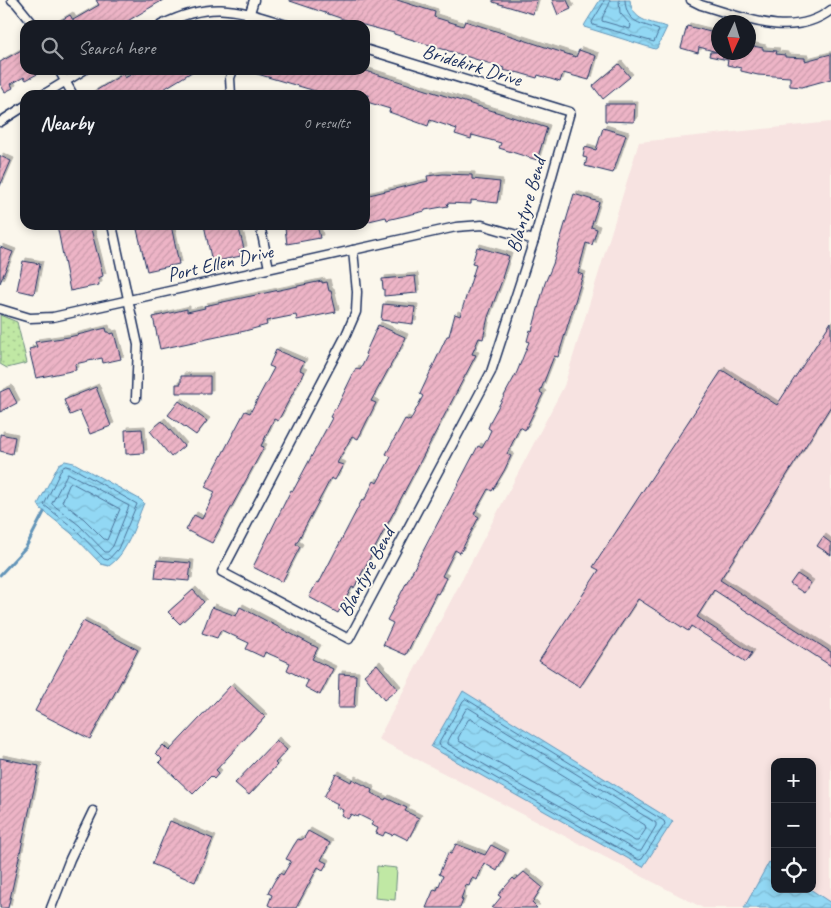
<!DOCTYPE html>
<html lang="en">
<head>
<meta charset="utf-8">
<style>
  body { margin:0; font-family:Caveat,sans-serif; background:#242831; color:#f1f3f6 }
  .controls { position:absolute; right:15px; bottom:15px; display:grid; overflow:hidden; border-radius:10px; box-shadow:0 2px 8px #0003 }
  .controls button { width:45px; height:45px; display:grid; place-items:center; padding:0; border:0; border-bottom:1px solid #363941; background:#171b24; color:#f1f3f6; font:25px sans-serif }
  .compass { position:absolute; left:711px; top:15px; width:45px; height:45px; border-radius:50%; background:#171b24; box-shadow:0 2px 8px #0003; rotate:184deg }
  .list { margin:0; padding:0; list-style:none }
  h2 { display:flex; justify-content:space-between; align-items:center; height:65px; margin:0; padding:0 20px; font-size:21px }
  h2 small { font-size:16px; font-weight:400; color:#9ea1a6 }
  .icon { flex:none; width:28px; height:28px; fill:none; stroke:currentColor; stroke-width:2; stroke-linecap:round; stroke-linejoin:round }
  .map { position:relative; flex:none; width:831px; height:908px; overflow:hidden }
  .search { position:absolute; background:#171b24; box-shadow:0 2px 8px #0003; left:20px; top:20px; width:350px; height:55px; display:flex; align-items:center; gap:12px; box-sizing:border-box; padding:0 18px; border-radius:15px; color:#9ea1a6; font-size:19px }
  .panel { position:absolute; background:#171b24; box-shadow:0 2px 8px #0003; left:20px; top:90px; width:350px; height:140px; border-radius:15px }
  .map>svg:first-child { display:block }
</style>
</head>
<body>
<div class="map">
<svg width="831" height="908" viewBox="0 0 831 908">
  <defs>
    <pattern id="grass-dots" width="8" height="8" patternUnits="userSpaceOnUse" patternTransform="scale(1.25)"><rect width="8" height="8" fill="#c0e8a4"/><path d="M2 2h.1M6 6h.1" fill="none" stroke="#a4c790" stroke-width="1.8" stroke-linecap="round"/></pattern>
    <pattern id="water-waves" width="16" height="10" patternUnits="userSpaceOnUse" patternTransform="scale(1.25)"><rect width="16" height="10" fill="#92d8f4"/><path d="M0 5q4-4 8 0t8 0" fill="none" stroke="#7dbad4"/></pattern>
    <pattern id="building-hatch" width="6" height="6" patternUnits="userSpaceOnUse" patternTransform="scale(1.25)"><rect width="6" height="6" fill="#edb4c6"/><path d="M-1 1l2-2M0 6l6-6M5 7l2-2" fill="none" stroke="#cb9bac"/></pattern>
    <filter id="shadow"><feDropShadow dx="3" dy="-3" stdDeviation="0" flood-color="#0004"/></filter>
  </defs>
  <rect width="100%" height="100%" fill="#fbf7ec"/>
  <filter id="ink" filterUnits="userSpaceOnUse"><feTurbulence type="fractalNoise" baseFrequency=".02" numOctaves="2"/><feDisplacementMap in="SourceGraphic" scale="10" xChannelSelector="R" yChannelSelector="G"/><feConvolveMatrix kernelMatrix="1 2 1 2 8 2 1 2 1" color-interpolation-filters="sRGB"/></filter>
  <g filter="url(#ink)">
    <path fill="#f7e3e1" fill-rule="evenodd" d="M831 122V908H703L378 739 564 386 639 142ZM775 762H812V889H775Z"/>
    <path fill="url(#grass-dots)" stroke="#6e8c81" d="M0 315 17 322 27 363 7 368 0 364Z"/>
    <path fill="#c0e8a4" stroke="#6e8c81" d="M377 866 397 868 395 900 375 898Z"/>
    <g fill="url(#water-waves)" stroke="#6294b8">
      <path d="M600 0H630C632 21 650 22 667 27L657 48 655 49 584 27 585 24Z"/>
      <path d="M65 461 74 463 141 500 144 503C135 524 128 553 109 566L101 564 71 533 41 509 38 504 59 464Z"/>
      <path d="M463 691 673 821 643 867 431 747Z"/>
      <path d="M769 862 775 865V889H810L831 903V908H744Z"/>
    </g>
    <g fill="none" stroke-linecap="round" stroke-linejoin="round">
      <g stroke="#4b739a" stroke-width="1">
        <path d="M604 0 603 4 592 22 593 25 654 42 659 30C642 23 626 24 625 0"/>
        <path d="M610 0C610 8 602 13 602 21L630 29 631 25 620 13 619 0"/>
        <path d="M66 466 73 468 137 504 118 549 108 560 104 559 75 529 44 505 62 468Z"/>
        <path d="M68 473 129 506 113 546 108 552H105L79 525 52 504Z"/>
        <path d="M72 483 120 509 107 540 104 539 84 519 62 502 69 485Z"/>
        <path d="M466 699 664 821 665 824 642 859 639 860 440 746 439 743 463 701Z"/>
        <path d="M469 708 656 823V826L641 851H637L448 744V741L466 709Z"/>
        <path d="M471 719 645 825 646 829 638 841H635L459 741 458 738 468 720Z"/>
      </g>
      <path stroke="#6294b8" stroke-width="3" d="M0 575 26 547 44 512"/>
    </g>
    <g fill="url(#building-hatch)" stroke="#1b2f5e" filter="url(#shadow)">
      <path d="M96 0H163L121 25H53L70 15 73 20 99 5Z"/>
      <path d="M290 0H397L435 12 434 17 463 26 465 21 576 57 579 50 596 56 589 80 563 73 560 82 538 75 537 78 516 72V73L503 70 504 68 394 34V33L352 22 290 1Z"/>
      <path d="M493 0H537L533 14 493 2Z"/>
      <path d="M552 0H567L571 9 558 15Z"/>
      <path d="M687 26 718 34V52H748V45L763 48V50L777 51 776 54 785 55V57L805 58V61L831 54V79L802 87 790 86V77L758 75 741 71V68L727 65 728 60 709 56 710 52H717L699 47 698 53 681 48Z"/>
      <path d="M25 48V70H45L26 80 24 77 11 84 13 88 5 92 0 84V62Z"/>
      <path d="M619 64 630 77 603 99 593 86Z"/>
      <path d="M139 70H195L154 95H89L123 74 125 78Z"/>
      <path d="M254 70H363L547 128 537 160 499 148 501 143 472 135 471 139 455 134 457 129 430 120 428 126 389 112 390 109 367 102 369 95H349L341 92 340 95H329L254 73Z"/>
      <path d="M605 104H635L634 122 605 121Z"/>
      <path d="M603 128 626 135 613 173 585 166 587 158 583 157 585 147 596 150Z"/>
      <path d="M0 156 11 161 0 186Z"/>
      <path d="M443 174 472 175V179L500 182 497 203 471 200V204L447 203 448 206 425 210V211L387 220 386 217 365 222V196L428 181 427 176Z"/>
      <path d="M574 194 599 202 591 227 597 229 592 245 586 243 578 273 583 275 558 357 554 356 540 392 543 394 525 430 520 427 507 454 511 456 504 471 492 491 488 489 474 514 479 517 471 532 460 553 455 550 442 576 446 578 438 594 436 593 406 655 383 645 393 623 387 620 478 446 482 448 486 441 491 430 488 428 491 420 517 372 529 342 527 341 530 330 532 331 545 283 553 264Z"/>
      <path d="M57 225H90L103 276 98 278 99 285 70 291Z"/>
      <path d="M136 225H171L179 264 147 271Z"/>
      <path d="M204 225H238L244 249 239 250 241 256 212 262Z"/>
      <path d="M301 225H317L320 238 287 244 285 228Z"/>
      <path d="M0 247 13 252 0 283Z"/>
      <path d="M477 247 509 256 502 278H503L488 317 483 339 479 338 472 354 476 355 354 588 352 587 338 613 309 597 317 582 319 583 362 500 364 501 374 481 377 483 391 457 386 454 405 419 410 421 423 396 420 394 447 336H449L455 314 460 316 476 265 472 264Z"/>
      <path d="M23 261 40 264 34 294 17 290Z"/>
      <path d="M415 276 417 293 384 296V289H383L382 279Z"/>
      <path d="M322 281V283L327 282 329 291H331L336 312 297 320 296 315 266 321 267 325 245 331 160 349 153 317 187 309V312L205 308 204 306Z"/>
      <path d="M383 304 415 307 413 324 381 320Z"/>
      <path d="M831 322V406L720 580 831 652V666L714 590 697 617 752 653 746 662 691 626 688 631 638 599 580 687 539 661 599 570 593 567 722 370 777 405Z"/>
      <path d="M378 325 405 337 399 352H398L371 401 376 403 358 439 352 436 337 463 343 465 335 480 331 478 296 544 300 547 282 582 253 567 291 490 293 491 332 418 330 417 335 408 336 409 356 368 360 370 367 356 365 354Z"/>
      <path d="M106 328 107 332H109L110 334 114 333 121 359 103 363 102 358 75 364 76 370 36 378 29 349 37 347 35 342 69 337Z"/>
      <path d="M276 350 304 362 300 370 304 372 278 421 274 419 261 446 264 447 212 543 186 530 194 515 202 519 215 492 205 487 245 411 250 413 274 368 269 366Z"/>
      <path d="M181 376H210V393H176V384H181Z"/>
      <path d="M96 387 111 426 90 434 80 411 70 415 64 400Z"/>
      <path d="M9 388 17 403 0 412V392Z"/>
      <path d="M179 401 207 421 196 435 168 415Z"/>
      <path d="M162 421 184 446 171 457 150 431Z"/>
      <path d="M142 429 144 453 126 454 125 430Z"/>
      <path d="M0 434 15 437 12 454 0 451Z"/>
      <path d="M823 537 831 543V555L817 546Z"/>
      <path d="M157 560 191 563 189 581 155 578Z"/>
      <path d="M797 574 811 583 804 593 790 584Z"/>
      <path d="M193 590 204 602 180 624 168 612Z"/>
      <path d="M212 607 236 616 240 607 318 648 312 659 333 669 320 695 305 687 308 681 287 670 290 663 265 652 263 657 246 649 249 643 221 630 217 638 202 633Z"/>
      <path d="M83 621 138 650 90 739 35 711Z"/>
      <path d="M377 664 398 689 384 700 364 675Z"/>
      <path d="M339 674 356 675 354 708H338Z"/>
      <path d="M231 685 265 717 216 770 219 773 214 779 211 776 193 794 159 762 162 759 156 753 163 745 169 751Z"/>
      <path d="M276 740 287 750 275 763 277 765 249 795 235 783Z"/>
      <path d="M0 758 39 766 8 908H0Z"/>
      <path d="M336 774 351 782 352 779 366 786 372 790 371 793 385 800 386 798 407 808 405 811 419 818 408 840 394 833 392 835 385 832 383 836 376 833 378 828 371 825 373 822 359 815 358 817 351 814 348 819 341 815 343 810 336 807 338 804 324 797Z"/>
      <path d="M170 821 213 839 195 882 152 864Z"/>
      <path d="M308 831 330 843 321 860 327 863 323 870 318 867 296 908H274L268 905 272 895 268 893 275 880 280 873 283 875 291 861 286 859 294 845 298 839 301 840 304 838Z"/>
      <path d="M456 844 485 855 491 845 506 853 497 871 484 863 477 880 472 878 469 886 466 885 461 899 463 900 460 908H426L434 889 437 890 443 876 439 874 448 853 451 854Z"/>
      <path d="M524 872 542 887 532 903 537 908H492L501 897 498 895 513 878 515 880Z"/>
    </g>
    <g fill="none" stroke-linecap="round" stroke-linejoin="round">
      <g stroke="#1b2f5e" stroke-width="11">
        <g id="street">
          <path d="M12 0 16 3 34 25"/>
          <path d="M691 0 701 5C742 17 792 40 831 10"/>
          <path d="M161 25C212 0 235 9 287 25"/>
          <path d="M246 25 254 0"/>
          <path d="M59 70 73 95"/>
          <path d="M43 95 84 70"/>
          <path d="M231 95 230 78 233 70"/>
          <path d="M0 122 25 106"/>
          <path d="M112 225 138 345 136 398"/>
          <path d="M260 225 269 268"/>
          <path d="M353 250 357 292 356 312 346 335 222 572 349 639 491 372 534 240 570 112 365 49"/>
          <path d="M0 309 30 318 53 317 456 227 482 225 534 240"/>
          <path d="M51 908 70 859 93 811"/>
        </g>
      </g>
      <use href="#street" stroke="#fbf7ec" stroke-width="8"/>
    </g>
  </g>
  <g text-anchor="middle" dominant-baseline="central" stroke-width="4" stroke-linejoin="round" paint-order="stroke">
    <g font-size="20" fill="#1b2f5e" stroke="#fbf7ec">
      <text transform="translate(472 65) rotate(17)">Bridekirk Drive</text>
      <text transform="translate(526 205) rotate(-74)">Blantyre Bend</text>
      <text transform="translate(220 263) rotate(-13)">Port Ellen Drive</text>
      <text transform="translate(366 572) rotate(-62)">Blantyre Bend</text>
    </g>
  </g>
</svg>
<div class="controls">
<button>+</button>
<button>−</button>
<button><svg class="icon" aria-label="locate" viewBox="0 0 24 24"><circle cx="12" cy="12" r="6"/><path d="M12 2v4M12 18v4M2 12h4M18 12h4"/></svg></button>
</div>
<svg class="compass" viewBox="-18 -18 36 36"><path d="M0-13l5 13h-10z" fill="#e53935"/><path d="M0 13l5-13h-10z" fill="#9ea1a6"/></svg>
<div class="search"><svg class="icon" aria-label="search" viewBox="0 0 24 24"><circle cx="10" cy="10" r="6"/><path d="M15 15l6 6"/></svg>Search here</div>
<section class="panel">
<h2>Nearby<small>0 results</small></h2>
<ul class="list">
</ul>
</section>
</div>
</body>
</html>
